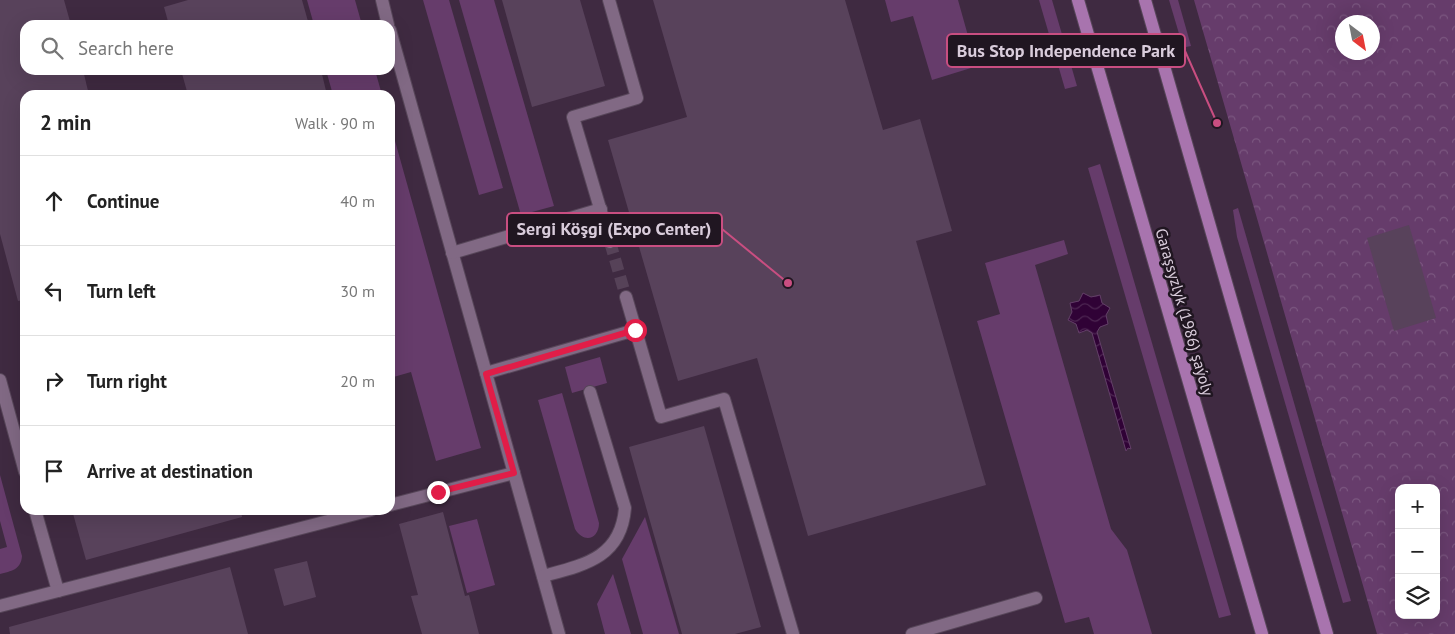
<!DOCTYPE html>
<html lang="en">
<head>
<meta charset="utf-8">
<style>
  body { margin:0; font-family:"PT Sans",sans-serif; background:#f6f6f6; color:#222 }
  .controls { position:absolute; right:15px; bottom:15px; display:grid; overflow:hidden; border-radius:10px; box-shadow:0 5px 20px #0002 }
  .controls button { width:45px; height:45px; display:grid; place-items:center; padding:0; border:0; border-bottom:1px solid #e0e0e0; background:#fff; color:#222; font:25px sans-serif }
  .compass { position:absolute; left:1335px; top:15px; width:45px; height:45px; border-radius:50%; background:#fff; box-shadow:0 5px 20px #0002; rotate:148deg }
  .stop { position:absolute; width:15px; height:15px; margin:-11px; border:4px solid #e11d48; border-radius:50%; background:#fff }
  .stop.end { background:#e11d48; border-color:#fff; box-shadow:0 1px 5px #0008 }
  .list { margin:0; padding:0; list-style:none }
  h2 { display:flex; justify-content:space-between; align-items:center; height:65px; margin:0; padding:0 20px; font-size:21px }
  h2 small { font-size:16px; font-weight:400; color:#767676 }
  .list li { display:grid; grid-template-columns:32px 1fr auto; gap:15px; align-items:center; box-sizing:border-box; height:90px; padding:0 20px; border-top:1px solid #e0e0e0 }
  .list b { display:block; font-size:19px; white-space:nowrap }
  .list em { font-size:16px; font-style:normal; color:#767676 }
  .icon { flex:none; width:28px; height:28px; fill:none; stroke:currentColor; stroke-width:2; stroke-linecap:round; stroke-linejoin:round }
  .map { position:relative; flex:none; width:1455px; height:634px; overflow:hidden }
  .search { position:absolute; background:#fff; box-shadow:0 5px 20px #0002; left:20px; top:20px; width:375px; height:55px; display:flex; align-items:center; gap:12px; box-sizing:border-box; padding:0 18px; border-radius:15px; color:#767676; font-size:19px }
  .panel { position:absolute; background:#fff; box-shadow:0 5px 20px #0002; left:20px; top:90px; width:375px; height:425px; border-radius:15px }
  .map>svg:first-child { display:block }
</style>
</head>
<body>
<div class="map">
<svg width="1455" height="634" viewBox="0 0 1455 634">
  <defs>
    <pattern id="forest-crowns" width="20" height="18" patternUnits="userSpaceOnUse" patternTransform="scale(1.25)"><rect width="20" height="18" fill="#663c6b"/><path d="M2 6a3 3 0 1 1 6 0M12 15a3 3 0 1 1 6 0" fill="none" stroke="#7b5780"/></pattern>
    <pattern id="water-waves" width="16" height="10" patternUnits="userSpaceOnUse" patternTransform="scale(1.25)"><rect width="16" height="10" fill="#300236"/><path d="M0 5q4-4 8 0t8 0" fill="none" stroke="#4d2652"/></pattern>
  </defs>
  <rect width="100%" height="100%" fill="#3f2a41"/>
  <g fill="#663c6b">
    <path d="M307 0H355L362 25H314Z"/>
    <path d="M423 0H449L503 188 479 195Z"/>
    <path d="M459 0H494L554 206 521 215Z"/>
    <path d="M885 0H958L972 50 1006 40 1010 56 932 80 913 16 891 22Z"/>
    <path d="M1039 0H1052L1077 86 1065 89Z"/>
    <path d="M1169 0H1178L1191 46 1186 47 1180 37Z"/>
    <path d="M326 70H375L382 95H333Z"/>
    <path d="M390 123 481 448 436 461 411 372 390 378Z"/>
    <path d="M1100 164 1231 615 1219 618 1088 168Z"/>
    <path d="M1238 208 1351 601 1343 603 1237 237 1233 210Z"/>
    <path d="M1064 240 1068 254 1035 265 1111 529 1127 550 1152 634H1094L1089 617 1065 623 977 321 1000 314 985 263Z"/>
    <path d="M600 357 607 383 572 393 565 367Z"/>
    <path d="M562 393 599 523C599 539 584 544 575 529L538 400Z"/>
    <path d="M0 475 22 556C21 570 11 571 0 574V549L7 547 0 521Z"/>
    <path d="M645 517 679 634H643L622 559Z"/>
    <path d="M477 519 495 585 467 593 449 526Z"/>
    <path d="M613 574 631 634H605L597 604Z"/>
  </g>
  <path fill="url(#forest-crowns)" fill-rule="evenodd" d="M1194 0H1455V634H1377ZM1342 22H1372V52H1342ZM1399 488H1436V615H1399Z"/>
  <path fill="url(#water-waves)" stroke="#633f68" d="M1083 293 1091 297 1100 295 1102 303 1110 308 1106 315 1108 324 1100 327 1097 332 1131 449 1128 448 1126 451 1092 333 1087 330 1079 333 1076 324 1068 320 1072 312 1070 303 1079 301Z"/>
  <g fill="#58425b">
    <path d="M0 0H64L71 25H25V70H83L89 95H25V300L18 301 0 234Z"/>
    <path d="M188 0H302L309 25H169L164 7Z"/>
    <path d="M502 0H580L605 86 532 107Z"/>
    <path d="M653 0H845L883 130 920 119 952 231 916 241 986 485 808 536 757 358 678 381 608 140 687 117Z"/>
    <path d="M181 70H321L327 95H188Z"/>
    <path d="M1409 225 1436 318 1394 331 1367 238Z"/>
    <path d="M704 426 761 627 735 634H682L629 447Z"/>
    <path d="M72 510H241L242 517 86 560Z"/>
    <path d="M443 512 465 596 469 595 479 634H422L411 596 418 595 399 524Z"/>
    <path d="M307 561 316 597 284 606 274 569Z"/>
    <path d="M230 567 248 634H10L9 627Z"/>
  </g>
  <g fill="none" stroke-linecap="round" stroke-linejoin="round">
    <path stroke="#564258" stroke-width="12" stroke-dasharray="12 6" stroke-linecap="butt" d="M610 242 626 297"/>
    <g stroke="#574659" stroke-width="14">
      <g id="minor">
        <path d="M382 0 388 25"/>
        <path d="M609 0 637 98 573 117 610 242"/>
        <path d="M390 30 559 634"/>
        <path d="M452 253 601 209"/>
        <path d="M626 297 661 417 724 399 793 634"/>
        <path d="M486 373 635 330"/>
        <path d="M0 380 25 472"/>
        <path d="M390 505 514 473"/>
        <path d="M35 510 58 591"/>
        <path d="M543 576C584 565 621 558 625 508L590 392"/>
        <path d="M0 606 371 510"/>
        <path d="M912 634 1036 598"/>
      </g>
    </g>
    <g stroke="#574659" stroke-width="14">
      <g id="major">
        <path d="M1078 0 1262 634"/>
        <path d="M1145 0 1327 634"/>
      </g>
    </g>
    <use href="#minor" stroke="#816984" stroke-width="12"/>
    <use href="#major" stroke="#a874ae" stroke-width="12"/>
  </g>
  <g fill="none" stroke-linecap="round" stroke-linejoin="round">
    <path stroke="#e11d48" stroke-width="6" d="M438 492 514 473 486 374 635 330"/>
  </g>
  <g text-anchor="middle" dominant-baseline="central" stroke-width="5" stroke-linejoin="round" paint-order="stroke">
    <g font-size="16" fill="#d9ccdb" stroke="#201621">
      <text transform="translate(1185 312) rotate(74)">Garaşsyzlyk (1986) şaýoly</text>
    </g>
  </g>
  <path fill="none" stroke="#c94e81" stroke-width="2" d="M1217 123L1185 51M788 283L722 229"/>
  <g fill="#c94e81" stroke="#201621" stroke-width="2">
    <circle cx="1217" cy="123" r="5"/>
    <circle cx="788" cy="283" r="5"/>
  </g>
  <g fill="#201621" stroke="#c94e81" stroke-width="2">
    <rect x="947" y="34" width="238" height="33" rx="5"/>
    <rect x="507" y="213" width="215" height="33" rx="5"/>
  </g>
  <g font-size="18" text-anchor="middle" font-weight="bold" fill="#d9ccdb">
    <text x="1066" y="57">Bus Stop Independence Park</text>
    <text x="614" y="235">Sergi Köşgi (Expo Center)</text>
  </g>
</svg>
<div class="controls">
<button>+</button>
<button>−</button>
<button><svg class="icon" aria-label="layers" viewBox="0 0 24 24"><path d="M12 4l9 5-9 5-9-5zM3 14l9 5 9-5"/></svg></button>
</div>
<svg class="compass" viewBox="-18 -18 36 36"><path d="M0-13l5 13h-10z" fill="#e53935"/><path d="M0 13l5-13h-10z" fill="#767676"/></svg>
<div class="stop" style="left:635px;top:330px"></div>
<div class="stop end" style="left:438px;top:492px"></div>
<div class="search"><svg class="icon" aria-label="search" viewBox="0 0 24 24"><circle cx="10" cy="10" r="6"/><path d="M15 15l6 6"/></svg>Search here</div>
<section class="panel">
<h2>2 min<small>Walk · 90 m</small></h2>
<ul class="list">
<li><svg class="icon" aria-label="ahead" viewBox="0 0 24 24"><path d="M12 20V5M6 11l6-6 6 6"/></svg><div><b>Continue</b></div><em>40 m</em></li>
<li><svg class="icon" aria-label="left" viewBox="0 0 24 24"><path d="M17 20v-9H6M10 6l-5 5 5 5"/></svg><div><b>Turn left</b></div><em>30 m</em></li>
<li><svg class="icon" aria-label="right" viewBox="0 0 24 24"><path d="M7 20v-9h11M14 6l5 5-5 5"/></svg><div><b>Turn right</b></div><em>20 m</em></li>
<li><svg class="icon" aria-label="arrive" viewBox="0 0 24 24"><path d="M6 21V4h12l-3 4 3 4H6"/></svg><div><b>Arrive at destination</b></div></li>
</ul>
</section>
</div>
</body>
</html>
